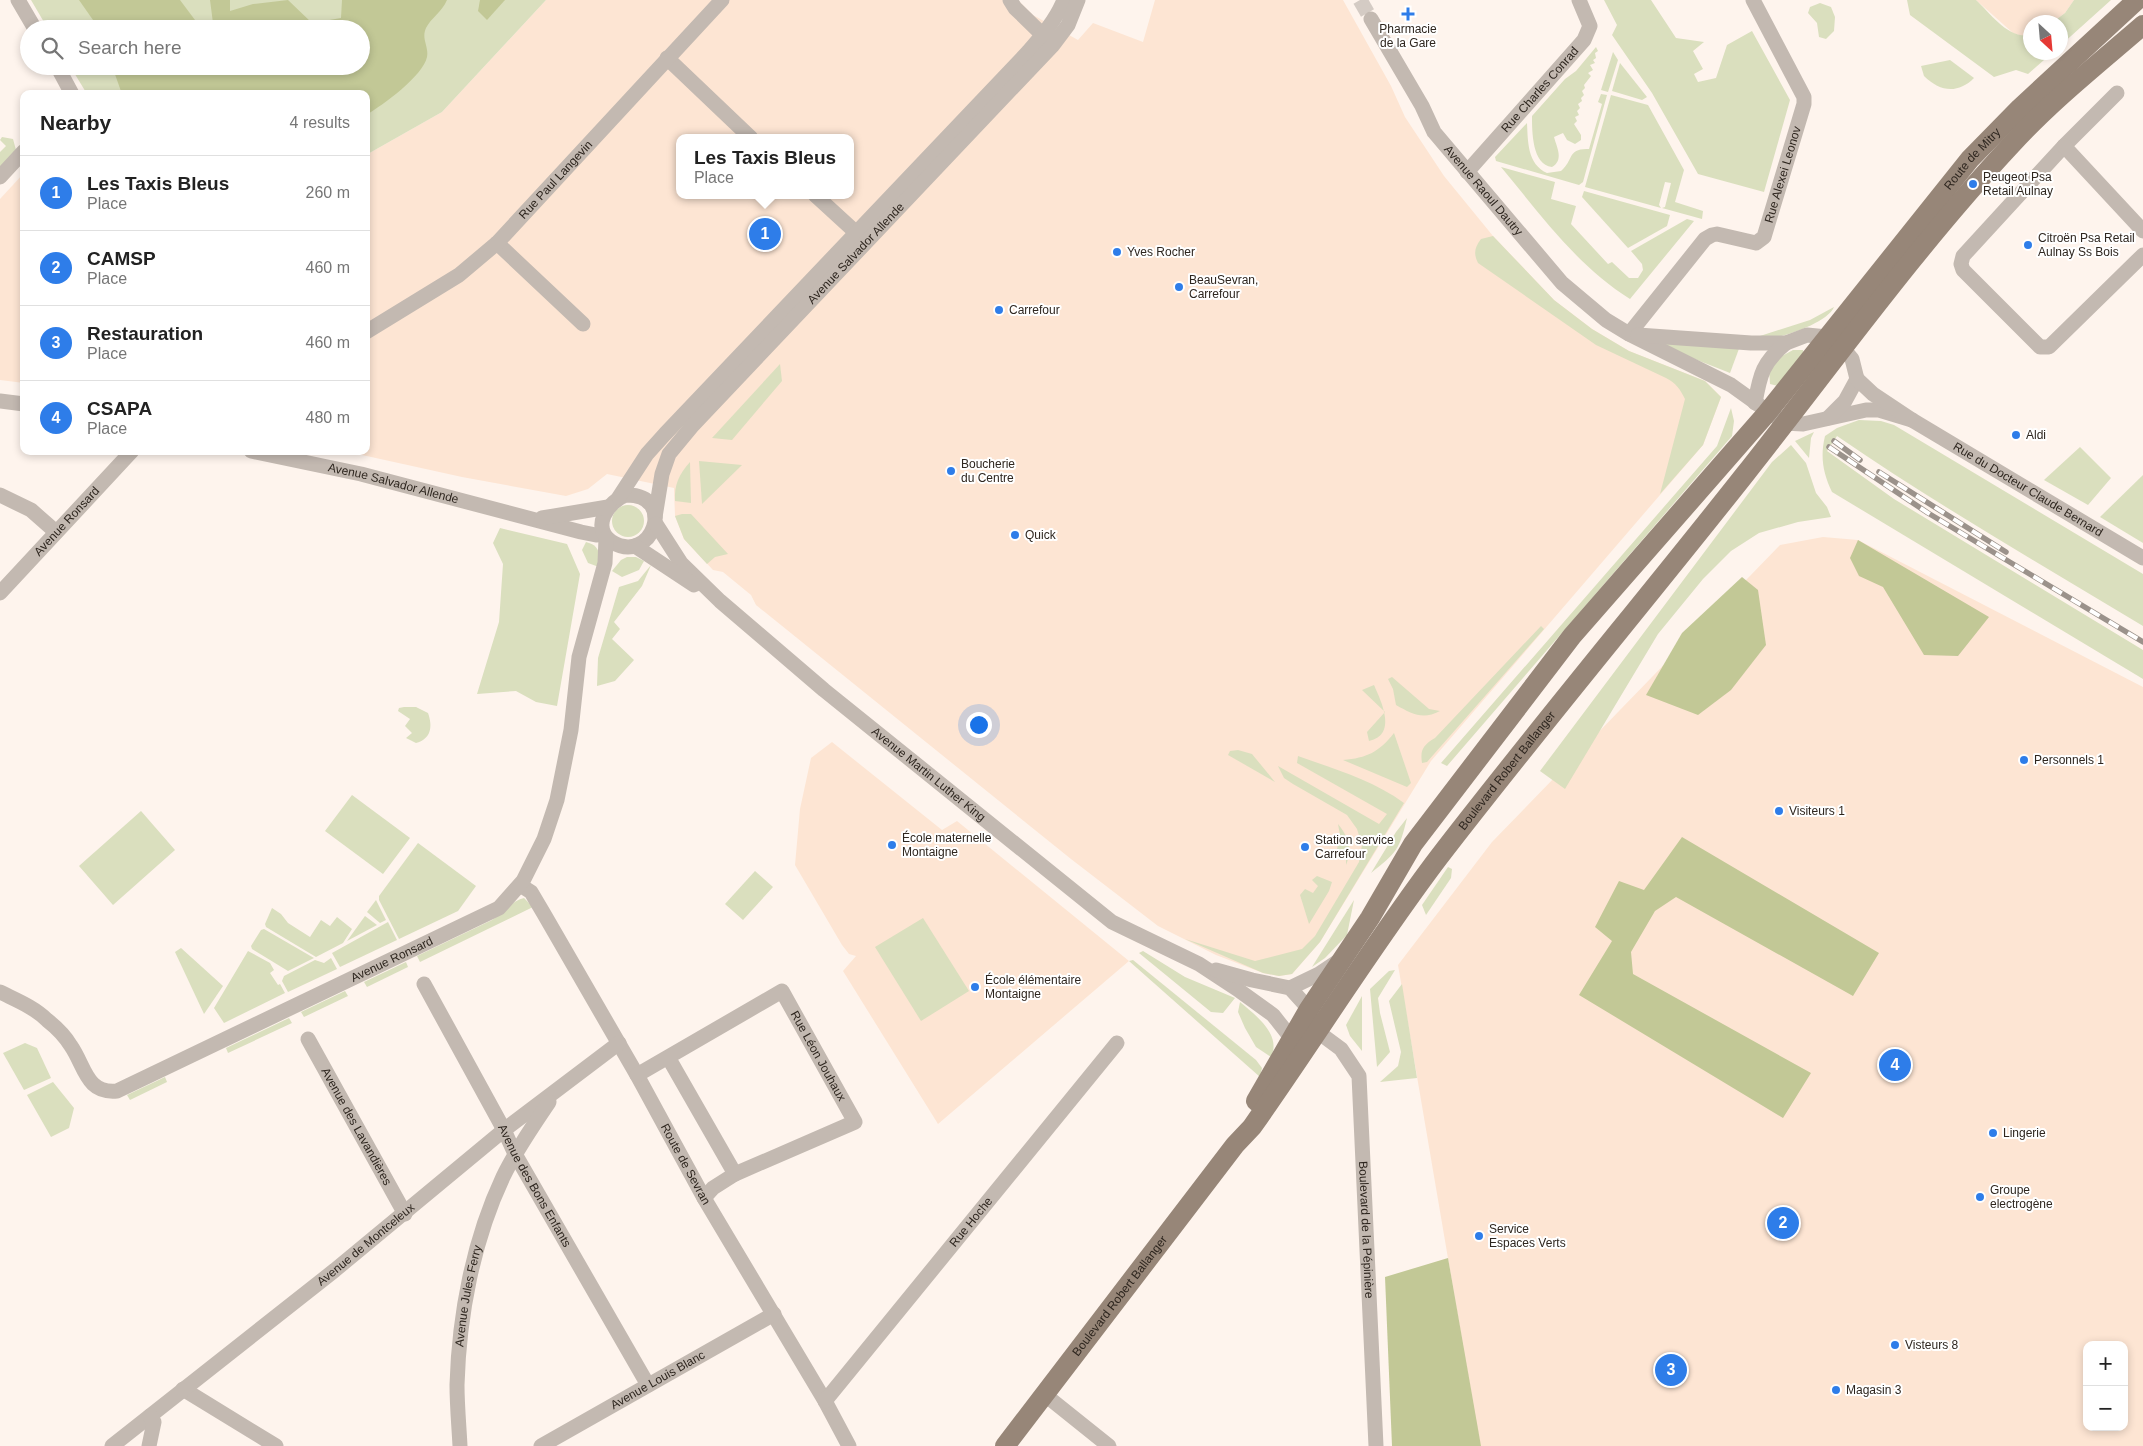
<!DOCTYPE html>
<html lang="en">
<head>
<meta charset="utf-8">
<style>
  body { margin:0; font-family:Arial,sans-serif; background:#f2f2f2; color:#222 }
  .controls { position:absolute; right:15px; bottom:15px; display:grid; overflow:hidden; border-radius:10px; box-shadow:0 2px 8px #0003 }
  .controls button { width:45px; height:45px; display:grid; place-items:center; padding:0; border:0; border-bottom:1px solid #e0e0e0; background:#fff; color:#222; font:25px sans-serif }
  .compass { position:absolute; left:2023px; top:15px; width:45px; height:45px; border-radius:50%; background:#fff; box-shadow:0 2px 8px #0003; rotate:154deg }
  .you { position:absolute; left:978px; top:724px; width:18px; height:18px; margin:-12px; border:4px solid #fff; border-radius:50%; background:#1a73e8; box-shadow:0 0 0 8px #1a73e833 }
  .badge { display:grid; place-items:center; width:32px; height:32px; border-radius:50%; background:#2e7de9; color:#fff; font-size:16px; font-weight:700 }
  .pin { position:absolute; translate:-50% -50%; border:2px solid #fff; box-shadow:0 1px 5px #0006 }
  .popup { position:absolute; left:676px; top:134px; width:178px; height:65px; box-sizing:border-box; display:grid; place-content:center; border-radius:10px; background:#fff; filter:drop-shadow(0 1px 4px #0005); font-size:16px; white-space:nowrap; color:#767676 }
  .popup b { font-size:19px; color:#222 }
  .popup::after { content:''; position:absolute; left:50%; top:100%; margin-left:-10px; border:10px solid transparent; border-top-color:#fff }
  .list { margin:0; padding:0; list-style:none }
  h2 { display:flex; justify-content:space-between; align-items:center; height:65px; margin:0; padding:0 20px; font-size:21px }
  h2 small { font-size:16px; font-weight:400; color:#767676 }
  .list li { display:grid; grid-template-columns:32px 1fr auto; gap:15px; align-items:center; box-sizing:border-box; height:75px; padding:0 20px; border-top:1px solid #e0e0e0 }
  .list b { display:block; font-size:19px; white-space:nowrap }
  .list p { margin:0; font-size:16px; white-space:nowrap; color:#767676 }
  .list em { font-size:16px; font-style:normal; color:#767676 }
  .icon { flex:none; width:28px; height:28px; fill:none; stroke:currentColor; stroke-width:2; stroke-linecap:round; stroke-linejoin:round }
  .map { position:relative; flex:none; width:2143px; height:1446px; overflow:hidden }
  .search { position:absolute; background:#fff; box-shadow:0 2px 8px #0003; left:20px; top:20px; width:350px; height:55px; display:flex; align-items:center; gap:12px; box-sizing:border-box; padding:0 18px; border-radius:28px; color:#767676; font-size:19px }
  .panel { position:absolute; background:#fff; box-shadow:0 2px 8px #0003; left:20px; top:90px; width:350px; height:365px; border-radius:10px }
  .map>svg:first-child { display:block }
</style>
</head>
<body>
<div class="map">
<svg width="2143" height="1446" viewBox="0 0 2143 1446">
  <rect width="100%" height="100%" fill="#fef4ed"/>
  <g fill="#fde5d3" fill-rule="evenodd">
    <path d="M546 0H1018L1033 15 1078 40 1093 23 1143 42 1155 0H1343L1391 86 1405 117 1444 176 1493 236 1554 300 1592 329 1629 351 1705 381 1721 397 1703 445 1431 761 1320 942 1292 974 1279 976 1263 973 1216 955 1158 926 1071 859 756 605 751 595 723 572 713 570 684 539 675 516 674 488 607 474 588 489 566 496 462 477 344 451H366V155L442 112ZM680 138H850V195H680Z"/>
    <path d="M1976 0H2074L2065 13 2053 22H2030V35L2022 36 2013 33Z"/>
    <path d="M24 173V383L0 380V199Z"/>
    <path d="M1823 537 1858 540 2143 687V1446H1480L1398 965 1492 842 1780 545ZM2087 1345H2124V1427H2087Z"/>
    <path d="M832 742 942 830 957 821 1129 961 938 1124 843 971 856 956 849 954 842 945 795 865 800 809 811 758Z"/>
  </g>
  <g fill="#dadfbe">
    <path d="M31 0H546L442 112 366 155V94H87L70 66H361V29H48Z"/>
    <path d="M1604 0H1651L1676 38 1704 42 1693 51 1703 69 1694 74 1698 82 1716 78 1727 45 1752 31 1790 100 1764 192 1698 174 1652 93 1612 35 1617 25Z"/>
    <path d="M1907 0H1976C1991 14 2008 39 2030 35V52L2052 53 2028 74 2016 70 1994 77 1910 15Z"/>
    <path d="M2074 0H2111L2061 45 2060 22H2053L2065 13Z"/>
    <path d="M1820 3 1831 7 1835 17 1834 31 1826 39 1819 37 1817 23 1808 13 1810 7Z"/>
    <path d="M1596 47 1598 51 1595 53 1596 58 1593 60 1595 63 1590 65 1593 70 1588 73 1591 76 1584 85 1585 88 1582 91 1584 95 1581 98 1582 101 1578 104 1580 108 1577 111 1579 115 1575 117 1577 121 1574 124 1581 135V140L1575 144 1567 140 1563 133 1554 137C1557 148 1564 160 1552 167 1532 165 1532 131 1532 116L1565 79 1576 71Z"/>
    <path d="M1613 52 1618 60 1608 92 1601 90Z"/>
    <path d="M1950 60 1974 78C1958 94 1940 92 1924 76L1921 66Z"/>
    <path d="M1620 63 1647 97 1642 100 1612 91Z"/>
    <path d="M1601 94 1607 95 1583 182 1579 185 1496 161 1495 157 1527 123C1528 141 1527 164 1547 173L1561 171C1574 160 1567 148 1589 149L1602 104 1598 102Z"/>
    <path d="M1611 95 1648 105 1684 170 1675 202 1703 211 1702 219 1662 208 1665 207 1671 183 1665 182 1659 205 1661 208 1585 187Z"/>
    <path d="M2 137 13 139 16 150 0 168V152L6 146 0 140Z"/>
    <path d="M1501 167 1555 182 1551 199 1576 206 1571 224 1608 264 1612 262 1629 278H1638L1643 270 1642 264 1631 251 1687 219 1694 221 1630 299C1577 266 1541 215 1501 167Z"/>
    <path d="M1584 191 1670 215 1667 226 1628 248 1582 197Z"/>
    <path d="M1493 236 1554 300 1592 329 1629 351 1705 381 1721 397 1703 445 1660 494 1685 399C1680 389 1676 383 1666 378L1596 345 1478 263C1473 253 1475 247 1481 239Z"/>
    <path d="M1834 307C1828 322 1787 336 1772 338 1768 339 1764 337 1760 336L1810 320Z"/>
    <path d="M1649 341 1740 346 1730 373Z"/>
    <path d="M1793 350H1803L1804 354 1778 386 1770 384 1769 369 1782 356Z"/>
    <path d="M780 364 782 381 732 440 712 438Z"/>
    <path d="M1731 408 1734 421 1732 436 1447 766 1441 763 1717 446Z"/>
    <path d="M1859 420 1881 421 1894 425 2143 574V626C2040 564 1936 504 1837 436L1827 451 1894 499 2143 650V679L1832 492C1823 473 1820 457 1825 436L1837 428Z"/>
    <path d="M1814 432 1811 438 1809 458 1795 441Z"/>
    <path d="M1791 445 1806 463 1816 493 1827 507 1831 517 1798 522 1759 533 1731 551 1703 579 1658 634 1565 789 1540 771 1772 462Z"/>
    <path d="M2080 447 2111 478 2088 505 2044 480Z"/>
    <path d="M699 461 742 465 702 504Z"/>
    <path d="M690 462 691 503 675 501C674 485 679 474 690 462Z"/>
    <path d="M2143 475V543L2100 517Z"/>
    <circle cx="628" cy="521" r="16"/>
    <path d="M682 514H691L728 554 715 557 707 564 684 539 675 516Z"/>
    <path d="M500 528 567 544 580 574 557 706 536 702 516 691 477 694 499 622 503 564 493 543Z"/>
    <path d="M586 542C599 545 601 554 599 567L588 563 582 550Z"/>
    <path d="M627 557H636L644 561 639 570 622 577 612 571 621 560Z"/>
    <path d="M651 565 642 586 614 622 620 629 612 639 634 660 615 681 597 686 598 658 619 587 638 581Z"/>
    <path d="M1541 626 1544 629 1427 762 1422 763C1420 750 1423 745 1435 738Z"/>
    <path d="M1392 677 1429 709 1440 711C1423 720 1412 714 1396 705L1393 689 1388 679Z"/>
    <path d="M1374 685C1381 701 1398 735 1369 741L1367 732 1385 712 1362 690Z"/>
    <path d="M404 707H416L428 713C433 727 431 739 416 743L406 738 412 733 405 726 410 719 398 711 399 708Z"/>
    <path d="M1394 733 1411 783 1407 787 1343 760C1367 758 1379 752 1394 733Z"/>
    <path d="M1238 750 1252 754 1275 782 1228 755 1230 751Z"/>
    <path d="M1298 756C1334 769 1373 780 1404 803L1320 942 1292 974 1279 976 1263 973 1185 939 1255 961 1302 949 1315 936 1359 862 1362 845 1357 829 1347 815 1293 784 1284 778 1278 766 1379 824 1387 814 1297 763Z"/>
    <path d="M352 795 410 838 383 874 325 831Z"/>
    <path d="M141 811 175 850 113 905 79 866Z"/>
    <path d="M1407 818C1399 851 1397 852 1371 873L1396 832Z"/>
    <path d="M1338 824C1349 838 1353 848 1346 865V859L1337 849 1340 835Z"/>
    <path d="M418 843 476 886 458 911 399 939 379 900V896Z"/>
    <path d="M1448 867 1452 869 1451 878 1426 915 1422 905Z"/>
    <path d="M755 871 773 887 743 920 725 904Z"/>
    <path d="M1317 876 1332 882 1329 891 1309 924 1300 895 1305 889 1313 893 1318 886 1312 880Z"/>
    <path d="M524 898 533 907 420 962 417 956 492 920C502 914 513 900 524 898Z"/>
    <path d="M376 900 386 920 380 923 367 912Z"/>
    <path d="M1354 900 1347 935 1325 958 1312 967Z"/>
    <path d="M272 908 281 914 288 923 310 937 321 920 330 926 337 917 352 929 343 943 316 957 266 927 265 924Z"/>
    <path d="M365 916 377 925 347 941Z"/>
    <path d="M923 918 969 991 921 1021 875 947Z"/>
    <path d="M388 922 397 940 340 967 332 953Z"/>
    <path d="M264 929 314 958 288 971 252 949 251 946 261 930Z"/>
    <path d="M181 948 223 986 204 1014 175 952Z"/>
    <path d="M248 951 270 963 274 970 270 973 278 985 280 984 285 993 224 1023 214 1008Z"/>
    <path d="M1143 951 1185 977 1235 998 1223 1013 1211 1012 1139 953Z"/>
    <path d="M331 958 337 969 288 992 282 981 284 976 315 960 324 963Z"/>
    <path d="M1133 960 1256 1060 1262 1068 1260 1077 1129 961Z"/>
    <path d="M406 962 408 967 367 987 364 982Z"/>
    <path d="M1395 970 1378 998 1380 1013 1390 1052 1377 1067 1370 989 1389 971Z"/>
    <path d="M1402 984 1417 1078 1380 1082 1398 1066 1401 1052 1389 1001Z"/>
    <path d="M345 991 348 996 304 1017 301 1012Z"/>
    <path d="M1362 996V1051L1350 1036 1346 1025Z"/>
    <path d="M1240 1002C1255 1015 1282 1034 1271 1057L1256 1047 1245 1028 1238 1012Z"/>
    <path d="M289 1018 292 1023 228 1053 226 1048Z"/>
    <path d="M25 1043 37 1048 51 1078 24 1090 3 1053Z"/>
    <path d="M165 1077 167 1082 130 1100 127 1095Z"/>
    <path d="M53 1082 74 1108 69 1128 51 1137 27 1095Z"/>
  </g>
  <g fill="#c2c896">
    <path d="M79 0H180L198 24 213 23 210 0H230V11L253 4 288 0 312 23 341 18 342 0H447C442 12 431 18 426 28 421 39 429 46 427 57 423 76 383 105 366 115V94H122L112 66H361V29H84L93 20Z"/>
    <path d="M480 0H505L487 20 478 11Z"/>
    <path d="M1858 540 1989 617 1958 656 1924 655 1883 587 1859 576 1850 558Z"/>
    <path d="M1742 577 1758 590 1766 645 1731 690 1698 715 1646 695 1682 633Z"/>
    <path d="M1682 837 1879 953 1853 996 1676 897 1655 911 1631 952 1633 974 1811 1073 1783 1118 1579 995 1612 941 1595 927 1619 881 1644 890Z"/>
    <path d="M1448 1258 1481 1446H1392L1385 1277Z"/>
  </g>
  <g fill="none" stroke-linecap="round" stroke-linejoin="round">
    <path stroke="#d4cbc4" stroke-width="15" stroke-dasharray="15 8" stroke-linecap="butt" d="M1360 0 1371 19"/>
    <g stroke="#c3b9b1" stroke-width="15">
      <path d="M18 0 35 29"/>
      <path d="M1010 0 1015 8 1050 42"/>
      <path id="s1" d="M1371 19 1422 106 1434 132 1562 283 1606 320 1629 334 1731 385 1784 423 1803 424 1866 410H1879L1912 420"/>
      <path d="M667 58 751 138"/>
      <path d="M57 66 72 94"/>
      <path d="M2117 93 2064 146 1963 256 1961 264 1963 270 2040 347H2049L2143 255"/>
      <path d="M2064 146 2143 231"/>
      <path id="s2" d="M1467 172 1584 40 1590 26 1579 0"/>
      <path d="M0 177 24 151"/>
      <path d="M815 195 862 238"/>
      <path d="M497 243 583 324"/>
      <path id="s3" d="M366 332 459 275 497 243 722 0"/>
      <path id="s4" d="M1629 334 1705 239 1712 235 1717 234 1756 243 1764 237 1804 104V97L1753 0"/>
      <path d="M1638 335 1751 343H1786L1807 335 1827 337 1842 347 1852 359 1857 379 1845 401 1828 418"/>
      <path id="s5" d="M1857 379 1873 394 1912 420 2143 558"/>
      <path d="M0 401 24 404"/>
      <path d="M1755 403C1760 374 1763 362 1786 343"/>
      <path id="s6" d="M251 451 361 474 581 532 596 535 603 534"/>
      <path d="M0 495 31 510 56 532"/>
      <path d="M626 495C678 494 652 566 612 542 590 528 608 501 626 495Z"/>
      <path d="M619 497 647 454 665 434 1028 52C1042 36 1056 20 1064 0"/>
      <path id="s7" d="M655 517 662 474 669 454 693 425 1053 45 1068 25 1078 0"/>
      <path d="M542 518 608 507"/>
      <path id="s8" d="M656 524 681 563 720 601 824 690 1112 922 1199 964 1237 989 1273 1015 1292 1039 1300 1037"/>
      <path d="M635 546 694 585"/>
      <path id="s9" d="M0 593 132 451"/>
      <path id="s10" d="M520 885 531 892 544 914 637 1075 704 1198 825 1401 849 1446"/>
      <path d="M1216 970 1252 980 1290 988 1309 1009 1313 1019"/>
      <path id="s11" d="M424 984 504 1130 515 1154 648 1385"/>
      <path d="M1290 988 1319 974 1337 962"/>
      <path id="s12" d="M0 992C16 1000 34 1007 47 1020 56 1027 65 1036 71 1046 85 1066 86 1094 117 1091L499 908 523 881 544 839 557 800 571 730 579 657 605 563 606 538"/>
      <path id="s13" d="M1318 1032 1341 1049 1359 1076 1376 1446"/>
      <path id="s14" d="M308 1039 405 1214"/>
      <path id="s15" d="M637 1075 782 991 855 1122 735 1174 668 1057"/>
      <path d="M704 1198 713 1188 735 1174"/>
      <path d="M183 1389 276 1446"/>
      <path d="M1044 1394 1109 1446"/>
      <path id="s16" d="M825 1401 1117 1043"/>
      <path id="s17" d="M112 1446 335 1270 504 1130 619 1043"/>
      <path d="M149 1446 154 1422 150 1416"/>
      <path id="s18" d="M460 1446C459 1426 457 1405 457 1385 459 1315 473 1241 503 1177 516 1150 533 1126 549 1102"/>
      <path id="s19" d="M541 1446 774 1314"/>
    </g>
    <g stroke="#978678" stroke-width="20">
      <path id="s20" d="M1256 1101 1309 1009 1370 918 1413 844 1572 636 1767 413 1970 159 2020 108 2137 0"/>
      <path id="s21" d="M1005 1446 1235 1145 1252 1127C1315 1038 1373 944 1439 857 1539 727 1645 601 1746 473 1833 363 1915 248 2011 145 2051 101 2098 64 2143 25"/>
    </g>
    <g stroke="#9b928b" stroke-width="5.5">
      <g id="rail">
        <path d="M1834 441 1860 460"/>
        <path d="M1829 447 1928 513 2143 642"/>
        <path d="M1879 472 2006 552"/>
      </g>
    </g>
    <use href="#rail" stroke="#fff" stroke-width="4" stroke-dasharray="11" stroke-linecap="butt"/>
  </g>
  <g fill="#2e7de9" stroke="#fff" stroke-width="2">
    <path d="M1405.5 6.5h5v5h5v5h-5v5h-5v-5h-5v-5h5z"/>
    <circle cx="1973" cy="184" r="5"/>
    <circle cx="2028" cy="245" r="5"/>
    <circle cx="1117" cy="252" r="5"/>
    <circle cx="1179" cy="287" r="5"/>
    <circle cx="999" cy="310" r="5"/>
    <circle cx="2016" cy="435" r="5"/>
    <circle cx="951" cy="471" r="5"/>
    <circle cx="1015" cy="535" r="5"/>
    <circle cx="2024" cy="760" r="5"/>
    <circle cx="1779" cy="811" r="5"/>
    <circle cx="892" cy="845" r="5"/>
    <circle cx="1305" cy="847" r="5"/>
    <circle cx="975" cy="987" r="5"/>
    <circle cx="1993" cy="1133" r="5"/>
    <circle cx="1980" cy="1197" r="5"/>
    <circle cx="1479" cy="1236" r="5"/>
    <circle cx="1895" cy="1345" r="5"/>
    <circle cx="1836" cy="1390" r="5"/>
  </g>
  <g text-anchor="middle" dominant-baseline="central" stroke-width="4" stroke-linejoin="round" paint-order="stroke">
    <g font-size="12" fill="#2e261f" stroke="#fff" text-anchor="start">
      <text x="1408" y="29" text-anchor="middle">Pharmacie<tspan x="1408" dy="14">de la Gare</tspan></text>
      <text x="1983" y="177">Peugeot Psa<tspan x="1983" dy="14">Retail Aulnay</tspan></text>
      <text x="2038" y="238">Citroën Psa Retail<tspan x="2038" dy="14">Aulnay Ss Bois</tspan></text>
      <text x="1127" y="252">Yves Rocher</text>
      <text x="1189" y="280">BeauSevran,<tspan x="1189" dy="14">Carrefour</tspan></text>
      <text x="1009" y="310">Carrefour</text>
      <text x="2026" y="435">Aldi</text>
      <text x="961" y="464">Boucherie<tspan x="961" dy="14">du Centre</tspan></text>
      <text x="1025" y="535">Quick</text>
      <text x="2034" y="760">Personnels 1</text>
      <text x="1789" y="811">Visiteurs 1</text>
      <text x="902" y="838">École maternelle<tspan x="902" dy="14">Montaigne</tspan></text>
      <text x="1315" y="840">Station service<tspan x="1315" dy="14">Carrefour</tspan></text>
      <text x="985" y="980">École élémentaire<tspan x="985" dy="14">Montaigne</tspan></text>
      <text x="2003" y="1133">Lingerie</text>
      <text x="1990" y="1190">Groupe<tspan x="1990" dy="14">electrogène</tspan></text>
      <text x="1489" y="1229">Service<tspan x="1489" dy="14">Espaces Verts</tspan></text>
      <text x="1905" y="1345">Visteurs 8</text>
      <text x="1846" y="1390">Magasin 3</text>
    </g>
    <g font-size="12" fill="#2e261f" stroke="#fff">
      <text stroke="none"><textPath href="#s2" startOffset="110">Rue Charles Conrad</textPath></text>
      <text stroke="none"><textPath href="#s20" startOffset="1186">Route de Mitry</textPath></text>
      <text stroke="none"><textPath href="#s4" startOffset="250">Rue Alexei Leonov</textPath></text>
      <text stroke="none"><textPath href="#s3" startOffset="245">Rue Paul Langevin</textPath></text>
      <text stroke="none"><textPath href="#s1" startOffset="206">Avenue Raoul Dautry</textPath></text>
      <text stroke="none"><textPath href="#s7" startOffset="339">Avenue Salvador Allende</textPath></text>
      <text stroke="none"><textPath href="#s6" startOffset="146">Avenue Salvador Allende</textPath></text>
      <text stroke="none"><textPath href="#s5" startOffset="204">Rue du Docteur Claude Bernard</textPath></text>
      <text stroke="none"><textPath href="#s9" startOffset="98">Avenue Ronsard</textPath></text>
      <text stroke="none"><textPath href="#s21" startOffset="842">Boulevard Robert Ballanger</textPath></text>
      <text stroke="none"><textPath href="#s8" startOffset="372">Avenue Martin Luther King</textPath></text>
      <text stroke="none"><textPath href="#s12" startOffset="465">Avenue Ronsard</textPath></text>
      <text stroke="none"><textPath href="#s15" startOffset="242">Rue Léon Jouhaux</textPath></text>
      <text stroke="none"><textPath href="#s14" startOffset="100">Avenue des Lavandières</textPath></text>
      <text stroke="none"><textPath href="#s10" startOffset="326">Route de Sevran</textPath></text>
      <text stroke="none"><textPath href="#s11" startOffset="230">Avenue des Bons Enfants</textPath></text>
      <text stroke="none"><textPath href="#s16" startOffset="231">Rue Hoche</textPath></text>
      <text stroke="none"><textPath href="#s13" startOffset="215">Boulevard de la Pépinière</textPath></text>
      <text stroke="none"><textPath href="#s17" startOffset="324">Avenue de Montceleux</textPath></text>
      <text stroke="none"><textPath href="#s18" startOffset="151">Avenue Jules Ferry</textPath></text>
      <text stroke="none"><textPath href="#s21" startOffset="189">Boulevard Robert Ballanger</textPath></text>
      <text stroke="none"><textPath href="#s19" startOffset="134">Avenue Louis Blanc</textPath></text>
    </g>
  </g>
</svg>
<div class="controls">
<button>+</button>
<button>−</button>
</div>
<svg class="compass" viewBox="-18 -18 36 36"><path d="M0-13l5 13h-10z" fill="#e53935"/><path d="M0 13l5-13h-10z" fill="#767676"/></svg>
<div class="you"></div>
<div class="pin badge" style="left:765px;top:234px">1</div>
<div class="popup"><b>Les Taxis Bleus</b>Place</div>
<div class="pin badge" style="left:1783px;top:1223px">2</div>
<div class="pin badge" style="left:1671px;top:1370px">3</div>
<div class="pin badge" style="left:1895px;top:1065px">4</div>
<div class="search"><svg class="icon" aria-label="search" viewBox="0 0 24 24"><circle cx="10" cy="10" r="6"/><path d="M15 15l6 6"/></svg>Search here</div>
<section class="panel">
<h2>Nearby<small>4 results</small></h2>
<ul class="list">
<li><span class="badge">1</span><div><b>Les Taxis Bleus</b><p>Place</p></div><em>260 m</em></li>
<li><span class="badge">2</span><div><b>CAMSP</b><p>Place</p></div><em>460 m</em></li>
<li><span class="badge">3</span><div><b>Restauration</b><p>Place</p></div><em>460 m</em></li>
<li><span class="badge">4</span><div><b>CSAPA</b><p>Place</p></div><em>480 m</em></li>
</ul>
</section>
</div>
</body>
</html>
